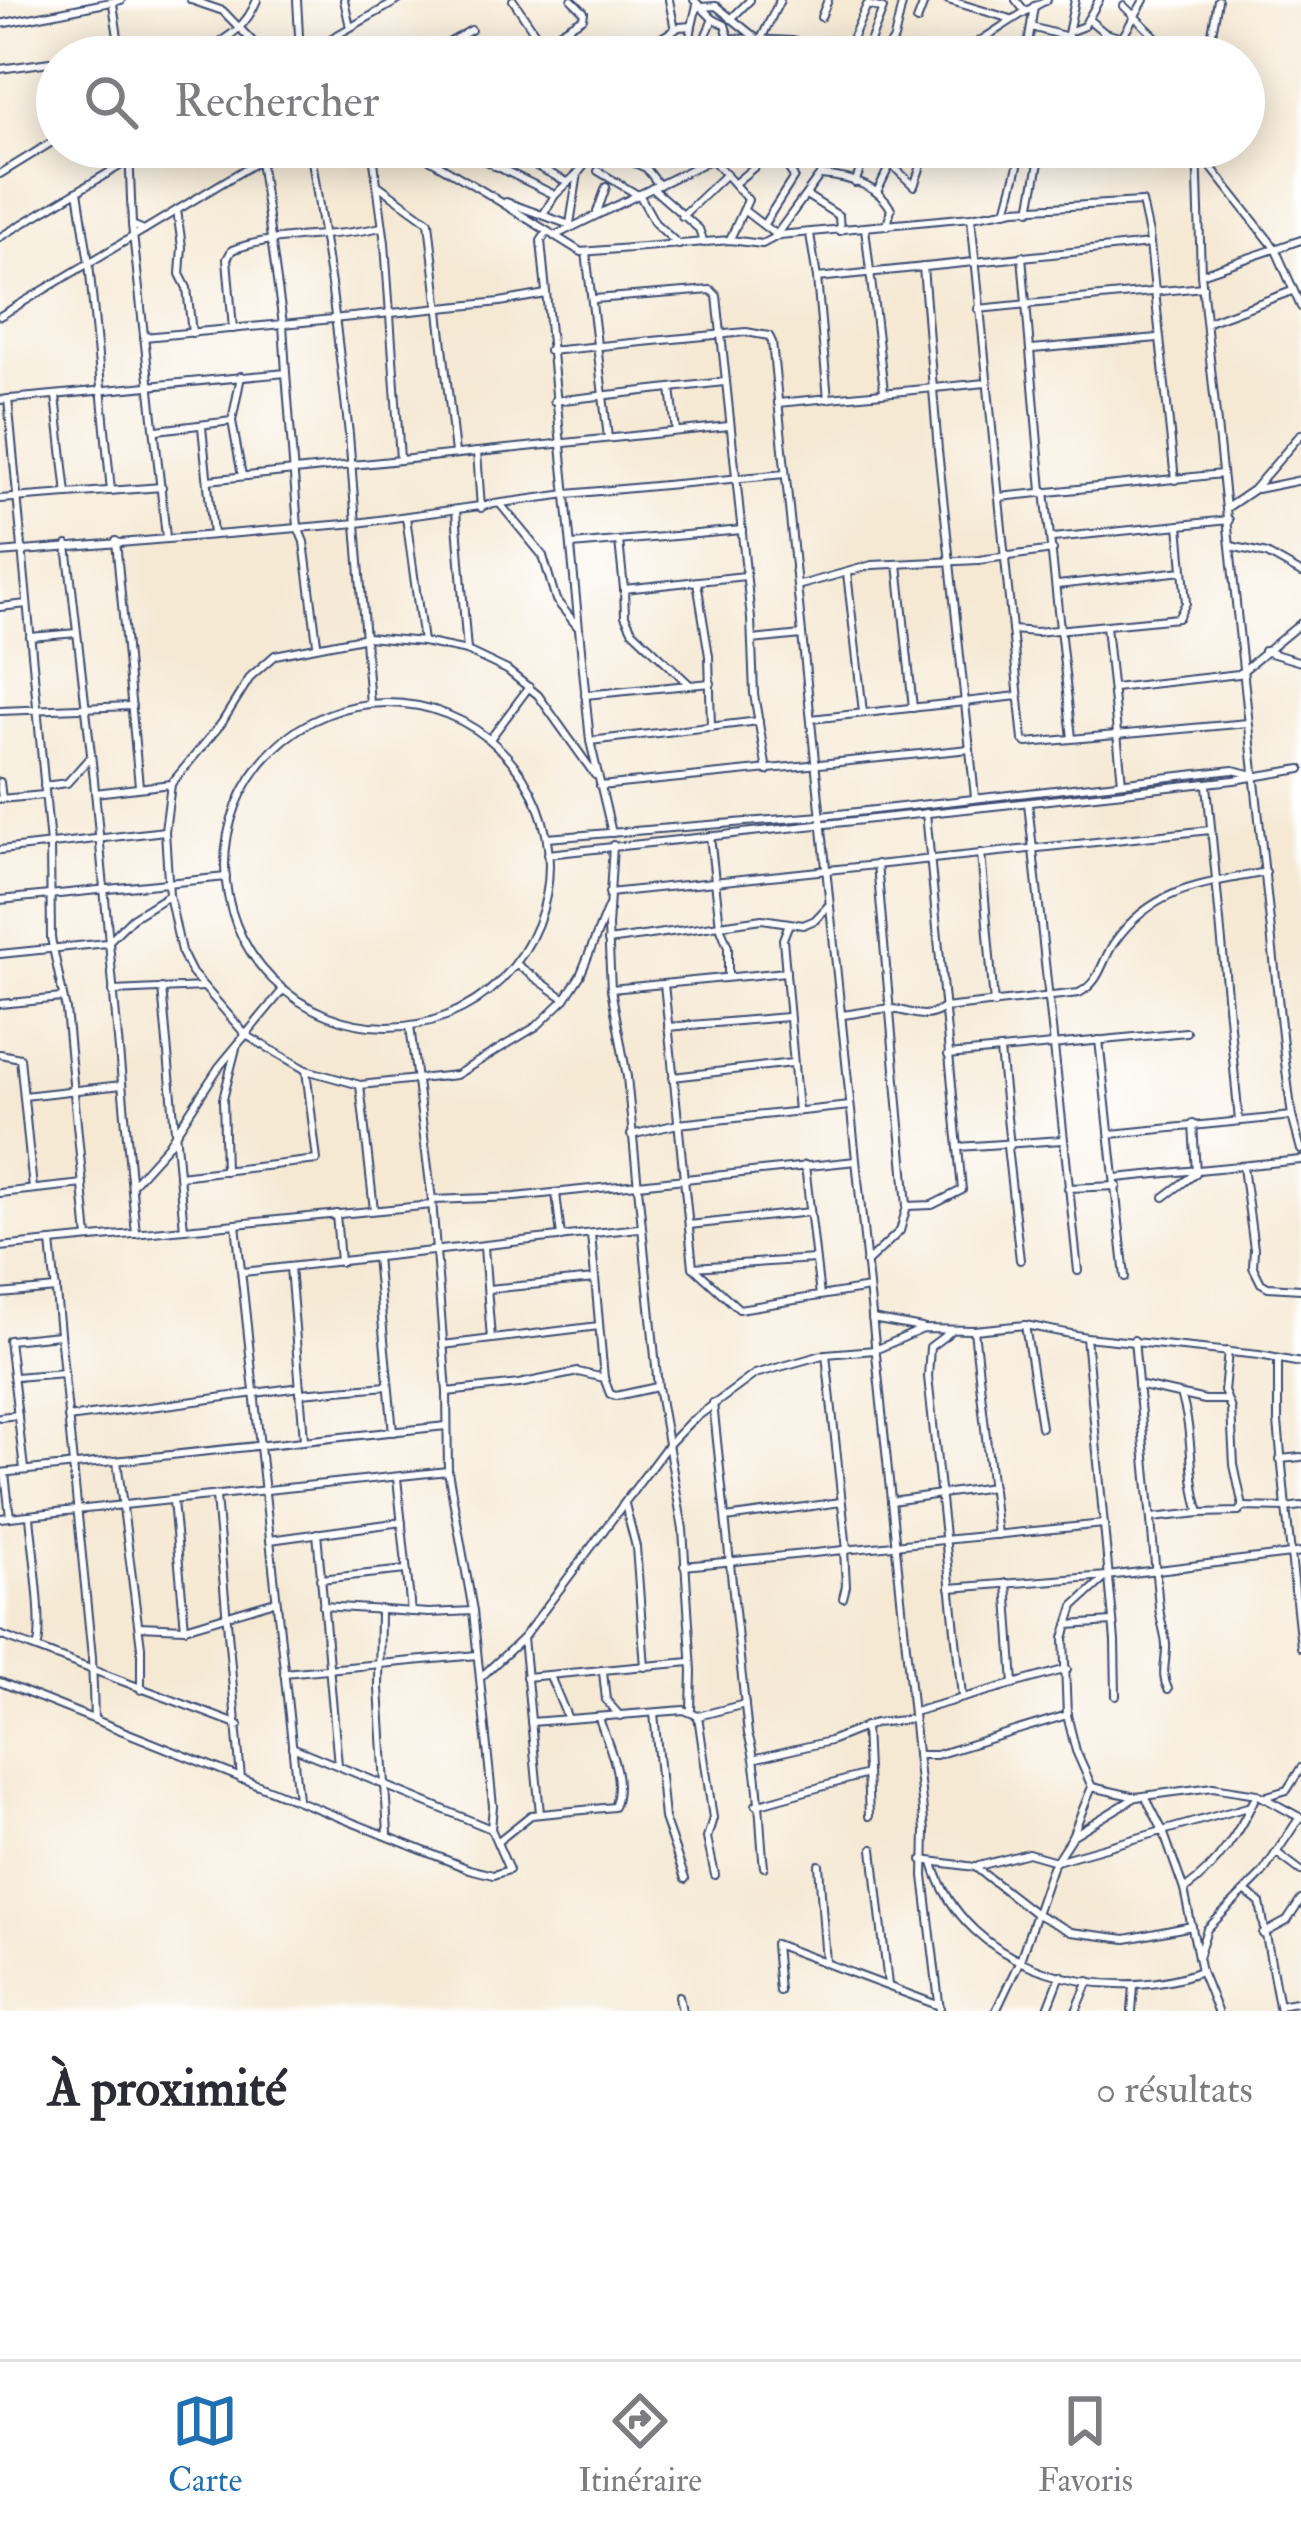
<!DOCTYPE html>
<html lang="fr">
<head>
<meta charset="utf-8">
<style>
  body { margin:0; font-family:"IM FELL Double Pica",serif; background:#f7f7f7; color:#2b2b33 }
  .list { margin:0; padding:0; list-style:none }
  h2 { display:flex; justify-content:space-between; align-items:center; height:156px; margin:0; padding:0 48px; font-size:51px }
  h2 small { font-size:39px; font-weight:400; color:#7c7c81 }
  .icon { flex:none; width:66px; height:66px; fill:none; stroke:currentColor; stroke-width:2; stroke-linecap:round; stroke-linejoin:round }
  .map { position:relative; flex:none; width:1301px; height:2011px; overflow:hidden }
  .search { position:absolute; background:#fff; box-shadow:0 6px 30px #0003; left:36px; right:36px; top:36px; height:132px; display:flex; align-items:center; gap:30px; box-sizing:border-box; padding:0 42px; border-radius:66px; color:#7c7c81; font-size:45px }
  .sheet { height:348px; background:#fff }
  nav { display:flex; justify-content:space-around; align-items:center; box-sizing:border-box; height:168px; border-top:3px solid #e1e1e2; background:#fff; font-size:33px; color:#7c7c81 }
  nav a { display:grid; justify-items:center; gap:6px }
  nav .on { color:#1f6fb2 }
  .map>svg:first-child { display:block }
</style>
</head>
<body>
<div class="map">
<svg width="1301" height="2011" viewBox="0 0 1301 2011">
  <rect width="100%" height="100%" fill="#fff"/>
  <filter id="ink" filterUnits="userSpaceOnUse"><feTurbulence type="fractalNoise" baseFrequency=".00833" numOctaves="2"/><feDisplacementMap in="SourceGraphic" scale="24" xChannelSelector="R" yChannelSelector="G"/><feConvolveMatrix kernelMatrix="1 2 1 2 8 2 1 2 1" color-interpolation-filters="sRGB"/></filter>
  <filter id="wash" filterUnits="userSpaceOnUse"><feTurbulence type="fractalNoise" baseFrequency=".004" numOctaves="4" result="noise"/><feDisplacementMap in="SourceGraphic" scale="48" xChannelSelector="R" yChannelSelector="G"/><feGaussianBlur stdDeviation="2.7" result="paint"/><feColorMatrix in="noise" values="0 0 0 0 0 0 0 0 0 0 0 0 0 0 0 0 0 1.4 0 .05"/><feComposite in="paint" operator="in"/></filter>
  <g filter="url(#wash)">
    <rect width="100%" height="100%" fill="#f5e9d4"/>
  </g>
  <g filter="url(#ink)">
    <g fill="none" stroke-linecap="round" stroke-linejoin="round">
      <g stroke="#3c4b70" stroke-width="10">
        <g id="minor">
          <path d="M191 0 223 11 256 45 284 57"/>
          <path d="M297 0 300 53"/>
          <path d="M344 0 350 27"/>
          <path d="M513 0 551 57"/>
          <path d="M669 0 675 30"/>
          <path d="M694 0 713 19 725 25 729 38 793 41 844 57 867 5 883 9 864 57"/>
          <path d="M948 0 1011 19"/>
          <path d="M1016 0 1024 10"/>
          <path d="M113 4 121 57"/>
          <path d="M1124 6 1166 47 1208 56"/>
          <path d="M700 7 716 6 756 38"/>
          <path d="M821 17 828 0"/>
          <path d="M731 19 750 0"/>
          <path d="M1088 19 1105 33 1122 38 1123 49 1132 57"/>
          <path d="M917 21 925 0"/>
          <path d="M0 24 121 0"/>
          <path d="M1031 27 1068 37"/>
          <path d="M1071 31 1084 26 1099 0"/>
          <path d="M1122 38 1144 0"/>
          <path d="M761 39 780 0"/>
          <path d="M699 51 713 19"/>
          <path d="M1208 56 1218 0"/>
          <path d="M195 57C224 39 244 32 257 0"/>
          <path d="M298 57 399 0"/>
          <path d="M424 57 471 30"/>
          <path d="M460 57 483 42"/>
          <path d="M490 57 494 55"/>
          <path d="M519 57 583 18 584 12 572 0"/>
          <path d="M630 57 679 27 692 26 697 5"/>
          <path d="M664 57 670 33"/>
          <path d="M687 57 692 26"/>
          <path d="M713 57 716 49 734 56"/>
          <path d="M883 57 894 39 903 0"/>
          <path d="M952 57C986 40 1013 16 1047 0"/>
          <path d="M1026 57 1034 6"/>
          <path d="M1063 57 1075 0"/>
          <path d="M0 69 57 61"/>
          <path d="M129 147 132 225 166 537"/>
          <path d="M310 147 332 291 349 434 370 704"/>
          <path d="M372 147 385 243 400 459"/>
          <path d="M409 147 493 197"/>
          <path d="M457 147 555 195"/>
          <path d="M480 147 489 154 494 166"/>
          <path d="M640 147 659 153"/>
          <path d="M660 147 659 153 675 157"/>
          <path d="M873 147 914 186 924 157 921 147"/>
          <path d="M1041 147H1079"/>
          <path d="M1130 147H1163"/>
          <path d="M1197 147 1201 274 1284 1054 1292 1116 1301 1150"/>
          <path d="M906 151 908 147"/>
          <path d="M1199 152 1275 248 1301 307"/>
          <path d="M970 153 1019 160"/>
          <path d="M513 154 567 182"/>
          <path d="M616 155 646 168 659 185"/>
          <path d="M712 159 748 200 730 239"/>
          <path d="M534 164 550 147"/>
          <path d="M598 171 638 195"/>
          <path d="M0 174 57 139"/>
          <path d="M820 175C847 177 878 185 891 209L887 226"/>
          <path d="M735 183 776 149"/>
          <path d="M855 183 863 162 878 151"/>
          <path d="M378 185 429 222 455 453"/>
          <path d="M652 188 699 229 704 243"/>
          <path d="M78 191 89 263 111 491"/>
          <path d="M877 192 891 163"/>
          <path d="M639 194 655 223 679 245"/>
          <path d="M806 195 839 216 840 231"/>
          <path d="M494 198 581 252 730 240 762 244 779 235 971 217 1015 209 1142 202 1149 234 1175 480"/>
          <path d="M506 202 570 225"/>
          <path d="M177 210 182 247 180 274 187 288 192 333"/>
          <path d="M1030 210 1042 147"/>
          <path d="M1006 211 1023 147"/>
          <path d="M597 212 606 187"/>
          <path d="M746 212 776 235"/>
          <path d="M543 215 555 195 578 173"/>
          <path d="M682 216 726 174"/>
          <path d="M971 217 1023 740 1027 743 1248 723"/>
          <path d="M570 224 578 173 599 147"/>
          <path d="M764 224 794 177 775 147"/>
          <path d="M132 225 144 230 260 160 263 147"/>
          <path d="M865 228 884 391"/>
          <path d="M547 232 541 241 590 741 612 833"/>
          <path d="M810 234 817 278 1150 244"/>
          <path d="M776 235 820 175 831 147"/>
          <path d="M554 236 712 159 748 147"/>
          <path d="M0 237 152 147"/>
          <path d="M586 252 608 438"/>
          <path d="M1022 256 1042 491"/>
          <path d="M923 267 938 450 975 797"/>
          <path d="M1201 274 1301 240"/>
          <path d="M817 278 828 399"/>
          <path d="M594 299 711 290 717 296 751 619 754 694 767 771"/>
          <path d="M978 309 1203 287"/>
          <path d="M0 316 144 230"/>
          <path d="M1208 322 1292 291"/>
          <path d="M233 329 227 259 232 250C279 232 332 239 381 227"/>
          <path d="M144 337 283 324 260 160"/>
          <path d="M1032 349 1158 338"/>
          <path d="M549 351 746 332 769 336 772 342 925 1831 924 1876 940 2011"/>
          <path d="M286 373 298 527 304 542 317 643"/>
          <path d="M241 376 232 421 242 476"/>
          <path d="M671 388 676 431"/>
          <path d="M56 396 67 494"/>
          <path d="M8 399 50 844 51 938 66 1010 88 1238"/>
          <path d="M0 400 286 373 283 324 500 302 546 294"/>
          <path d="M554 401 724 382"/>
          <path d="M778 403 986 383"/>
          <path d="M202 427 213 534"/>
          <path d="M157 430 232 421"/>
          <path d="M477 452 481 508"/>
          <path d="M208 480 729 426"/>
          <path d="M1257 489 1301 480"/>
          <path d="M1045 491 1072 738"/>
          <path d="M1000 497 1222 474"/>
          <path d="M0 499 162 487"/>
          <path d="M501 505 543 556 556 600 577 626"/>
          <path d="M1228 507 1253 490 1301 434"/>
          <path d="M456 511 467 651"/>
          <path d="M406 517 423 642"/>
          <path d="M1053 538 1229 520"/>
          <path d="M116 541 139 786"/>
          <path d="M619 541 624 589 745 576"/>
          <path d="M67 545 94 780 136 1234"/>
          <path d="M572 545 742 530"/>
          <path d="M1231 546 1267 554 1301 573"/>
          <path d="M0 553 357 523 567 494 785 474"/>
          <path d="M898 564 913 708"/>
          <path d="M847 573 863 712"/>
          <path d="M697 582 709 656 711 727"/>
          <path d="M1057 585 1183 571"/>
          <path d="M797 586 872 565 979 560 1053 550"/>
          <path d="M624 589 625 616 632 630 690 685 711 683"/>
          <path d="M0 607 27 604"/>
          <path d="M1106 626 1122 782"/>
          <path d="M1012 630 1036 632 1178 618 1186 603 1179 525"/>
          <path d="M30 637 77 633"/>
          <path d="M752 640 802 635"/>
          <path d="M1264 651 1301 662"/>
          <path d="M1114 688 1239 674 1301 623"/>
          <path d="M585 695 689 685"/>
          <circle cx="387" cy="865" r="162"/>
          <path d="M0 711 132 706"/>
          <path d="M811 719 1018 696"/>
          <path d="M490 739 529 687"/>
          <path d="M590 741 759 721"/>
          <path d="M595 775 538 695 507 670 467 651 423 642 367 637 275 655 251 676 221 724 171 784 165 831 169 895 181 951 192 973 246 1035 306 1070 360 1085 456 1075 537 1026 565 999 580 976 608 907"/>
          <path d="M0 782 2 799"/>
          <path d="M1207 785 1239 1121"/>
          <path d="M44 786 67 783 91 756"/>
          <path d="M600 786 970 749"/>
          <path d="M95 793 171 784"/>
          <path d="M0 799 44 795"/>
          <path d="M1028 803 1078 1271"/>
          <path d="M710 836 720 926 728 947V977"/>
          <path d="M547 838 821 816 1233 770 1250 774"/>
          <path d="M613 845 608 927 611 989 627 1077 658 1387 683 1529 692 1671 691 1710"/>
          <path d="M0 850 165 831"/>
          <path d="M981 853 994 1004"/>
          <path d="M548 854 1234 780 1301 769"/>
          <path d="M877 864 907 1206"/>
          <path d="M609 893 1210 830"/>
          <path d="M0 900 226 877"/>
          <path d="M788 926 783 939 798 1111"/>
          <path d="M608 941 762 919 803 925 815 920 829 905"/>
          <path d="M0 954 107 943 132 918 169 895"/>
          <path d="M516 964 565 999"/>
          <path d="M664 984 693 1267 739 1309 869 1288"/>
          <path d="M162 988 184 1229"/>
          <path d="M611 989 786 972"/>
          <path d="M113 991 204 987"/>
          <path d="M0 1004 62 998"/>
          <path d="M841 1015C855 1014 870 1010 884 1009 908 1007 920 1024 944 1008L1079 993C1102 981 1101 960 1116 940 1155 886 1207 884 1266 872"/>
          <path d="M668 1027 787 1017"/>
          <path d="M1099 1040 1125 1277"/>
          <path d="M1000 1051 1010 1146"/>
          <path d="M0 1054 20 1058 33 1189"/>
          <path d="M948 1055 1186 1032"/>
          <path d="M673 1077 792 1063"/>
          <path d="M360 1085 374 1210"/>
          <path d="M24 1096 122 1085"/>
          <path d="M1111 1134 1292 1116"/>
          <path d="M631 1135 678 1124 850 1106"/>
          <path d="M958 1147 1062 1140"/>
          <path d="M1007 1147 1020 1260"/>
          <path d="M805 1165 820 1296"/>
          <path d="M1243 1167 1254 1249 1253 1267 1261 1283 1268 1287 1301 1289"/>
          <path d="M225 1171 223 1099 236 1048"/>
          <path d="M179 1176 317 1160 306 1070"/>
          <path d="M1116 1178 1301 1160"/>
          <path d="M132 1185 168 1145 219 1067 282 991"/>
          <path d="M1068 1188 1117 1186"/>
          <path d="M0 1193 83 1184"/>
          <path d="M556 1193 561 1237"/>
          <path d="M1164 1197 1196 1173 1193 1124"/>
          <path d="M432 1200 515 1197 856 1161"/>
          <path d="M336 1214 340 1262"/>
          <path d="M236 1224 298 1799"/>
          <path d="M689 1225 810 1212"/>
          <path d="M591 1234 604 1378"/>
          <path d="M51 1242 92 1657 94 1719"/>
          <path d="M0 1247 432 1205"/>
          <path d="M484 1247 491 1339"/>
          <path d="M376 1257 393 1432"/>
          <path d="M866 1263 900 1231 907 1206 932 1205 962 1190 926 813"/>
          <path d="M290 1267 304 1439"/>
          <path d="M693 1267 815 1259"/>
          <path d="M243 1272 639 1228"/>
          <path d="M488 1289 595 1279"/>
          <path d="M0 1294 56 1289"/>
          <path d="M872 1319 922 1328"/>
          <path d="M1025 1325 1041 1427"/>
          <path d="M974 1330 997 1535"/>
          <path d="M950 1332 930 1347 928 1377 962 1696"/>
          <path d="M1086 1337 1115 1641 1116 1696"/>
          <path d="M1134 1340C1142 1430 1151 1518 1159 1607 1160 1620 1165 1632 1166 1644 1167 1661 1160 1673 1168 1689"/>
          <path d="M443 1345 599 1326"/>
          <path d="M1228 1351 1224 1391 1231 1409 1234 1465 1243 1507"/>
          <path d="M826 1354 847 1550"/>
          <path d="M15 1377 64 1373"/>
          <path d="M1138 1385 1205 1400H1227"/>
          <path d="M447 1392 519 1384 578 1372 604 1378 610 1394 616 1396 657 1387"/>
          <path d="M300 1393 388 1386"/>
          <path d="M1181 1395C1194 1433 1188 1474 1200 1513L1239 1512 1243 1507 1286 1508 1278 1422V1359"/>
          <path d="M713 1403 748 1734C760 1770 759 1826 764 1867"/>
          <path d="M0 1417 18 1415"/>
          <path d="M68 1418 300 1387"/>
          <path d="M1280 1459 1301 1457"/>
          <path d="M117 1461 141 1647V1690"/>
          <path d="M24 1469 9 1340 59 1335"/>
          <path d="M0 1473 446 1426"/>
          <path d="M5 1473 10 1517"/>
          <path d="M397 1478 411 1612"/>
          <path d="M216 1497 241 1779"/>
          <path d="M173 1501 185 1628"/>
          <path d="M891 1501 992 1487"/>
          <path d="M625 1504 636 1547 645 1667"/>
          <path d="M30 1516C32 1543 45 1630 37 1648"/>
          <path d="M0 1518 448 1471"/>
          <path d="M726 1518 841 1502"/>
          <path d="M1152 1518 1200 1513"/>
          <path d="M317 1533 338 1765"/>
          <path d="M270 1540 402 1522"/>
          <path d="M1301 1552 1291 1554 1301 1647"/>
          <path d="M684 1566 1104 1524"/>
          <path d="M320 1579 406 1570"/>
          <path d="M1007 1583 1014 1684"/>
          <path d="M950 1588 1107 1576 1291 1554 1286 1508 1301 1506"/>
          <path d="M843 1598 846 1586 844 1550"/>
          <path d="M323 1606 429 1613 473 1611"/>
          <path d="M380 1609 379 1688 388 1833"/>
          <path d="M1068 1625 1112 1622"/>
          <path d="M139 1626 185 1628 275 1601"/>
          <path d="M0 1635 239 1725"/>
          <path d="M523 1638 540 1813"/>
          <path d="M603 1672 606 1700 620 1716"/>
          <path d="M284 1673 477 1655"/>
          <path d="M550 1676 568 1719"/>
          <path d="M526 1677 690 1662"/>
          <path d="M480 1678 523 1638 667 1446 690 1422 755 1374 826 1354 875 1350 923 1329 974 1330 1025 1325 1086 1337 1259 1355 1301 1363"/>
          <path d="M0 1682 469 1869 493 1875 509 1870 491 1829 493 1806 473 1611 448 1471 447 1392 432 1200 410 1026"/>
          <path d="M913 1712 1067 1669"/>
          <path d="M654 1713 664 1818 685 1879"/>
          <path d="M698 1716 713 1818 707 1838 715 1875"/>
          <path d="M531 1722 684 1710 698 1716 745 1704"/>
          <path d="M865 1726 869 1816"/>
          <path d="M292 1747 491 1829"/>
          <path d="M917 1755H936L1067 1715"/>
          <path d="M757 1758 830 1741 875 1723 913 1719"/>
          <path d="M1092 1787 1136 1797"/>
          <path d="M1145 1796 1163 1831 1184 1890"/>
          <path d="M1267 1796 1287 1790 1301 1768"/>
          <path d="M756 1805 867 1774"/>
          <path d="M1072 1836 1136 1797 1213 1787 1257 1794 1301 1818"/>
          <path d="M497 1842 531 1815 614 1807C626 1777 608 1747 599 1718"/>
          <path d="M873 1849 888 1985"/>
          <path d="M1277 1853 1301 1871"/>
          <path d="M922 1860 975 1867 1033 1912 1071 1932 1126 1939 1192 1926"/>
          <path d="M933 1863C964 1970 1105 2007 1201 1971"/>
          <path d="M819 1865 826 1963"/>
          <path d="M975 1867 1028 1853 1056 1861 1251 1806"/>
          <path d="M1246 1892 1260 1903 1280 2011"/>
          <path d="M1263 1934 1287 1921 1301 1900"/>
          <path d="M1198 1957 1207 1929 1262 1874 1300 1817"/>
          <path d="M779 1991 775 1944 940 2006"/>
          <path d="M679 1996 682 2011"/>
          <path d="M1279 2005 1301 2001"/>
          <path d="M996 2011 1020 1960 1052 1867 1072 1836 1092 1787 1076 1751 1067 1715 1064 1638 1074 1606 1107 1576"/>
          <path d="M1047 2011 1061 1975"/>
          <path d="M1076 2011 1089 1981"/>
          <path d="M1132 2011 1134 1986"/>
          <path d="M1217 2011 1201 1971 1184 1890C1219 1865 1239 1832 1257 1794"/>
        </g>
      </g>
      <use href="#minor" stroke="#fff" stroke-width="6"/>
    </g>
  </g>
</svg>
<div class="search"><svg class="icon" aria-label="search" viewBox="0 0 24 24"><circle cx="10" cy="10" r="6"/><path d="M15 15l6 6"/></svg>Rechercher</div>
</div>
<section class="sheet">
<h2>À proximité<small>0 résultats</small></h2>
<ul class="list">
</ul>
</section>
<nav>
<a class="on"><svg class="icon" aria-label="map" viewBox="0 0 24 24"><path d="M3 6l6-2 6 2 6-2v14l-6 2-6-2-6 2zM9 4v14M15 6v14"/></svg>Carte</a>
<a><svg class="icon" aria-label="directions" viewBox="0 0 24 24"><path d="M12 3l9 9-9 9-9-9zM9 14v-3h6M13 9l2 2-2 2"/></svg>Itinéraire</a>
<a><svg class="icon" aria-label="saved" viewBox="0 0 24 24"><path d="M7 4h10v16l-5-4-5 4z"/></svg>Favoris</a>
</nav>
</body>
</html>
